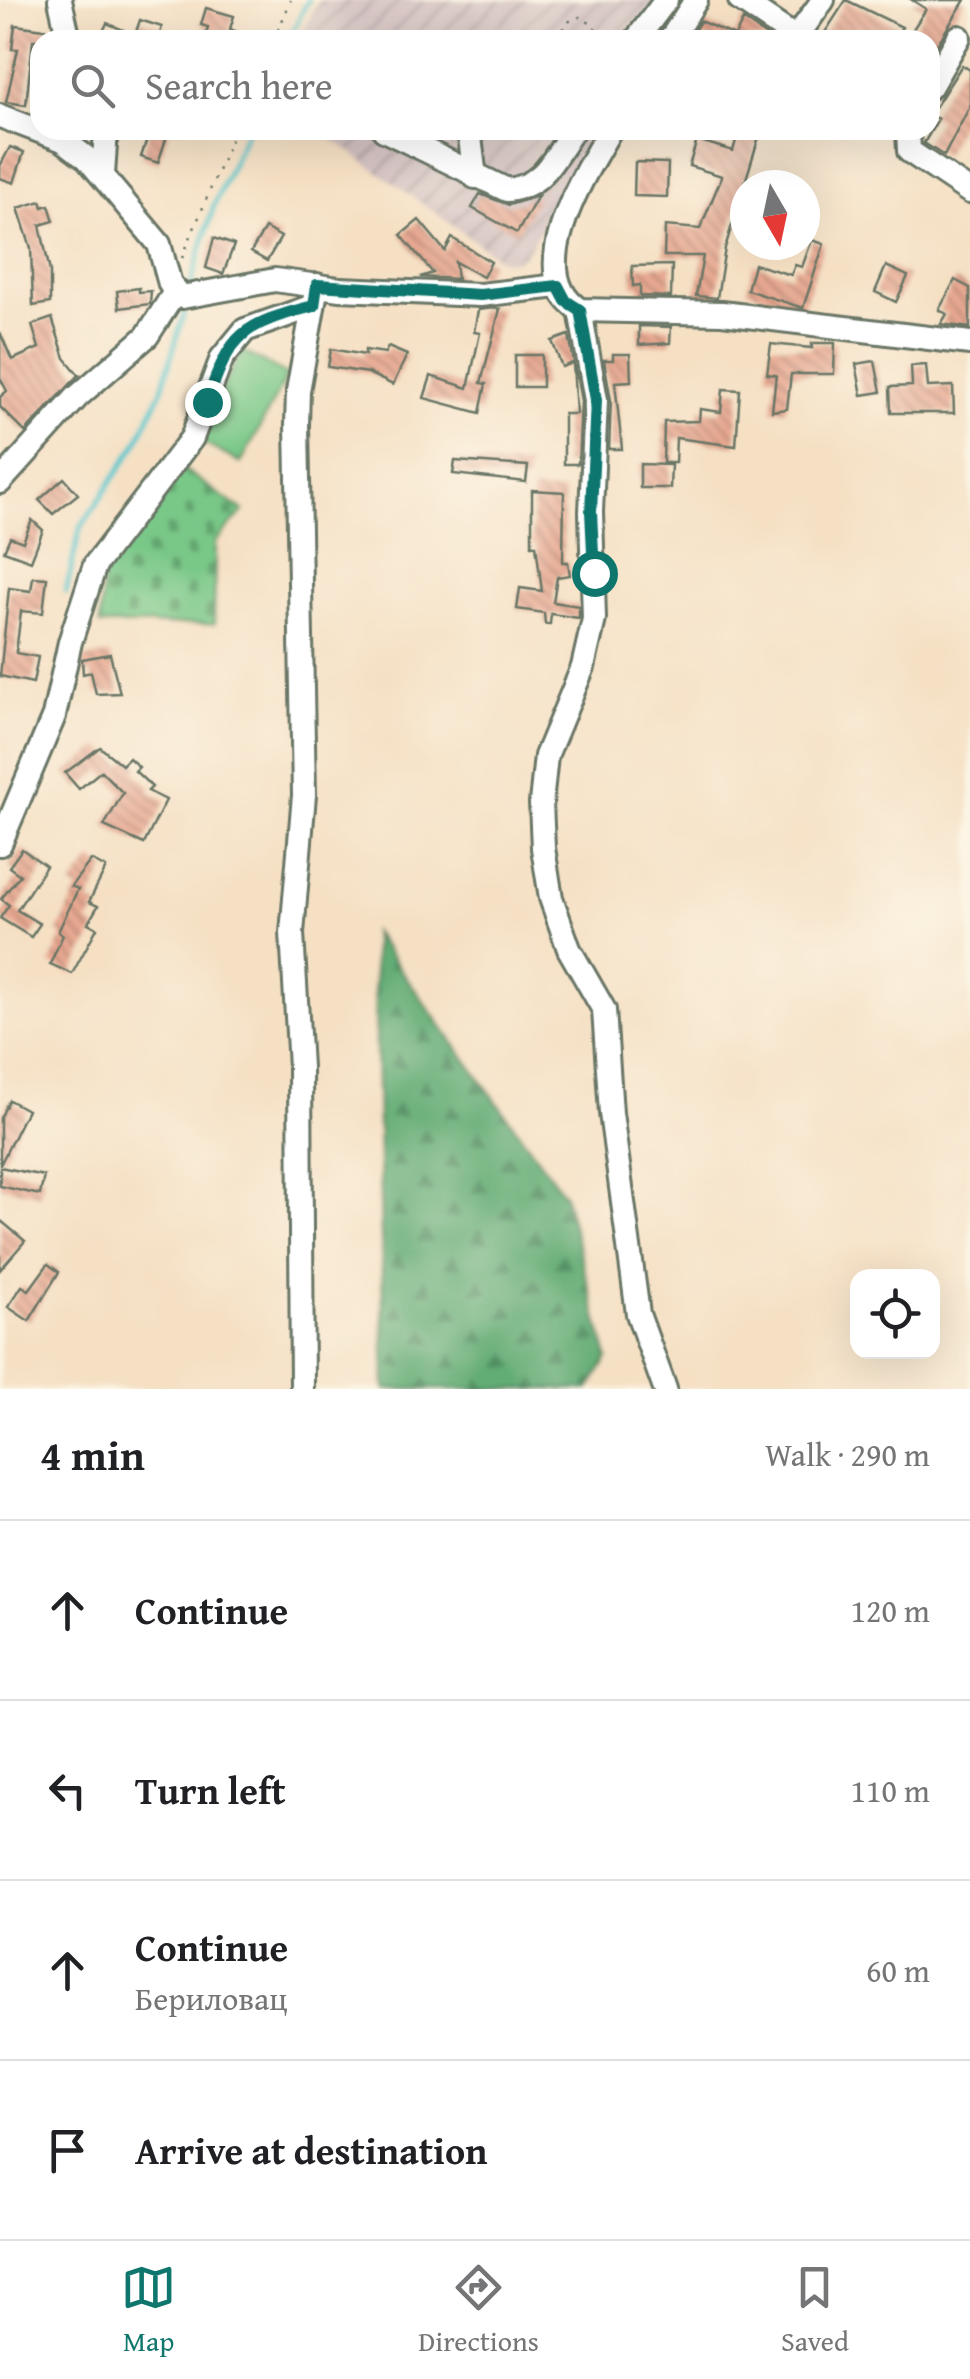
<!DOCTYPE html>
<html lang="en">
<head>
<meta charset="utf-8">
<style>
  body { margin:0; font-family:"Gentium Book Plus",serif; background:#f2f2f2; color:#202124 }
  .controls { position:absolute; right:30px; bottom:30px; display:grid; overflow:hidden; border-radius:20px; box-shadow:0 10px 40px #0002 }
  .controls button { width:90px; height:90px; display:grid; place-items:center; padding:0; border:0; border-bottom:2px solid #e0e0e0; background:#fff; color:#202124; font:50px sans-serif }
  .compass { position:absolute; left:730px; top:170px; width:90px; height:90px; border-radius:50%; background:#fff; box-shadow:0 10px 40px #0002; rotate:171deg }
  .stop { position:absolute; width:30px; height:30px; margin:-22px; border:8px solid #0f766e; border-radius:50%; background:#fff }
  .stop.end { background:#0f766e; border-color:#fff; box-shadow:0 2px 10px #0008 }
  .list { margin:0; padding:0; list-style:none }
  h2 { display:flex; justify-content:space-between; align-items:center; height:130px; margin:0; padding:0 40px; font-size:42px }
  h2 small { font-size:32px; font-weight:400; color:#757577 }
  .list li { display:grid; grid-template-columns:65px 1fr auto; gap:30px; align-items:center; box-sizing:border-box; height:180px; padding:0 40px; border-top:2px solid #e0e0e0 }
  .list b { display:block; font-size:38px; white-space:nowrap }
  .list p { margin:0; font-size:32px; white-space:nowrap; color:#757577 }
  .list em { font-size:32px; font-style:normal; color:#757577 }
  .icon { flex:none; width:55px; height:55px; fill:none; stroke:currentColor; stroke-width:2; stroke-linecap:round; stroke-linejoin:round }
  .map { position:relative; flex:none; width:970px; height:1389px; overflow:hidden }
  .search { position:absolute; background:#fff; box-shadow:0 10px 40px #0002; left:30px; right:30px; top:30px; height:110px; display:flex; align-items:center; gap:25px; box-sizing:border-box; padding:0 35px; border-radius:30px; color:#757577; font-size:38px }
  .sheet { height:850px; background:#fff }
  nav { display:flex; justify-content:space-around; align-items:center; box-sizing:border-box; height:140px; border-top:2px solid #e0e0e0; background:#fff; font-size:28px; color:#757577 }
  nav a { display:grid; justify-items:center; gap:5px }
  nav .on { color:#0f766e }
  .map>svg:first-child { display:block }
</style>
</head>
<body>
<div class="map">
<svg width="970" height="1389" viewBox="0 0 970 1389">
  <defs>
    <pattern id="industrial-furrows" width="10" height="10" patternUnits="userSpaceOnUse" patternTransform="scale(2.5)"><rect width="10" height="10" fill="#d2bfc0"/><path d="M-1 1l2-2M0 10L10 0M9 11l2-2" fill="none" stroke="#aa9c9d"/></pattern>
    <pattern id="forest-firs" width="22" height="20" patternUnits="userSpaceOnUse" patternTransform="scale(2.5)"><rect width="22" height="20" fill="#62ac74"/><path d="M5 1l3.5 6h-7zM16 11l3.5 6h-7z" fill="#508d60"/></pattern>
    <pattern id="cemetery-stones" width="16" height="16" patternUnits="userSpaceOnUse" patternTransform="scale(2.5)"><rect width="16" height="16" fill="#79c888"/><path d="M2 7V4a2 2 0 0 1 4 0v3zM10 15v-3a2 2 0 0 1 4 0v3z" fill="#63a470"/></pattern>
    <pattern id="building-back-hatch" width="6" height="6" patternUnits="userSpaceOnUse" patternTransform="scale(2.5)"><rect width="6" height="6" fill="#e7a891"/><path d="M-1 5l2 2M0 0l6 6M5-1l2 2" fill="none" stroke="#bb8a77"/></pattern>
  </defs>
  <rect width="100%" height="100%" fill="#fcf5e5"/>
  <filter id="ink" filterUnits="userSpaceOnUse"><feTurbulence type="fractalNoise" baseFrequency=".01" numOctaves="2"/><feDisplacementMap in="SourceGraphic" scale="20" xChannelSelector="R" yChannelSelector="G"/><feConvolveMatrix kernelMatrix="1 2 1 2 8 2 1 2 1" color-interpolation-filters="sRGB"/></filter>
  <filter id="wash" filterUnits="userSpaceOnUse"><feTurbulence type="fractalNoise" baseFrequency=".0048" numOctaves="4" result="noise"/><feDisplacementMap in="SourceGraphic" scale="40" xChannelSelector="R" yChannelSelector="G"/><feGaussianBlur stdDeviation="2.25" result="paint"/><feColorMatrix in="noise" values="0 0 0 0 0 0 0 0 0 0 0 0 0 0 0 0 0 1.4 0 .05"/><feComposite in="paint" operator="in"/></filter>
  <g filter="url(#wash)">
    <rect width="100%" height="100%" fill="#f5e0c4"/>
    <g fill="url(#industrial-furrows)">
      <path d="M318 0H688L663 40H300Z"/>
      <path d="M320 130H605L524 255 513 261 501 260Z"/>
    </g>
    <path fill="#79c888" stroke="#4c825e" stroke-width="2.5" d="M242 351 287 375 241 463 195 439Z"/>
    <path fill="url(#forest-firs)" stroke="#407454" stroke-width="2.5" d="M373 932 564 1194 608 1358 589 1389H385Z"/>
    <path fill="url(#cemetery-stones)" stroke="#4c825e" stroke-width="2.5" d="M180 467 243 511 215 543 214 624 100 625 103 569Z"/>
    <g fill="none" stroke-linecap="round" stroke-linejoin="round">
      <g stroke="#59c7ce" stroke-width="5">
        <path d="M289 40 308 0"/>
        <path d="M190 288 214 205 247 130"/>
        <path d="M66 592 80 529 136 445 161 392 187 303"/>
      </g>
    </g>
    <g id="blocks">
      <g fill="url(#building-back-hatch)">
        <path d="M846 0 902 27 894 40H820Z"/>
        <path d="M912 0H965L930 56V40H906L926 9Z"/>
        <path d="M206 8 234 16 230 29 256 40H204L208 27 201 25Z"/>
        <path d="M140 20 162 27 158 40H99L107 23 135 35Z"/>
        <path d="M743 20 772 40H700L691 36 700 21 735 36Z"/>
        <path d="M15 25 51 30 54 40H33L26 105 6 102 18 49H12Z"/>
        <path d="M962 65 970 70V106L944 156 924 143 938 119 930 115Z"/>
        <path d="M150 130H169L158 163 141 157Z"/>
        <path d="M739 130H761L725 248 717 298 696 296 703 256H664L665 226 700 229 722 176 689 166 697 140 733 151Z"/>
        <path d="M10 147 24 152 14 183 0 178V166Z"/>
        <path d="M635 162 668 163 667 197 634 196Z"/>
        <path d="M480 194 509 205 538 196 517 233 472 208Z"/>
        <path d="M41 201 43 207 49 205 54 221 40 225 50 272V303L33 306 31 248 18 208Z"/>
        <path d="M419 220 445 251 452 238 491 262 483 277 455 262 457 279 420 277 433 273 401 235Z"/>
        <path d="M265 228 281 237 267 261 251 252Z"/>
        <path d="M214 238 234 245 223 274 206 268Z"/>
        <path d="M812 240 824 244 803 308 747 290 754 264 791 275 795 265 802 267Z"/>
        <path d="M672 265 671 297 640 296V285L633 286 632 266Z"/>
        <path d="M886 266 908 276 896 302 875 292Z"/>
        <path d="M955 280 970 288V328L941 324 947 314 939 310Z"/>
        <path d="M139 288V292L151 291 150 304 119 308 117 291Z"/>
        <path d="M495 308 500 309 481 383 486 384 480 413 424 398 431 376 468 388 480 333 474 332 478 310Z"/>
        <path d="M52 318 65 358 79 375 25 432 0 407V397L7 391 0 378V332L12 360 39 348 32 325Z"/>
        <path d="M639 326 671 327 670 343 639 345Z"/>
        <path d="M569 335 581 401 578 464H564V414H576L573 363 562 367 552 341Z"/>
        <path d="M812 343H835L834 374H791L787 409 772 411 776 375 767 374 771 344 812 348Z"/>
        <path d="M388 347 407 355 393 385 368 373 328 367 331 349 365 355V350L385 353Z"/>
        <path d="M613 354H630L631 381 615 382 622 449H609L611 400 604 360H613Z"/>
        <rect x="515" y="355" width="27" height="32"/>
        <path d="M875 361 881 392 862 395 856 364Z"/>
        <path d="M926 365 928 387 953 386 954 413H891L890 387 912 386 911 366Z"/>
        <path d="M723 389 740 390 736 446 676 438 675 463H663L664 422 699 421 700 409 721 412Z"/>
        <path d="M455 461 528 466 526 482 453 474Z"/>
        <path d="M640 464 671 465 670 488H640Z"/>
        <path d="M64 478 78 494 53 514 39 500Z"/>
        <path d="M532 490 564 492 563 562H568L570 575 557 577 553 602 579 606V618L551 614 550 624H545L544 613 517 609 520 588 542 591 536 545H532Z"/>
        <path d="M32 520 43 530 31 561 4 551 10 537 23 542Z"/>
        <path d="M33 577 47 578 43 613 21 611 16 653 38 657 33 683 0 676 9 588 31 591Z"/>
        <path d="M110 654 120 693 96 694 91 672 83 674 82 659Z"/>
        <path d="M100 747 122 765 129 758 139 767 135 771 152 787 148 791 166 800 144 844 104 826 123 793 101 771 79 789 65 773Z"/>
        <path d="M22 849 46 866 17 910 40 924 31 937 0 918 9 905 1 899 20 875 9 867Z"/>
        <path d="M91 860 106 868 89 902 98 906 88 923 97 928 72 974 50 964 63 935 58 932 78 889 71 886Z"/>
        <path d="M9 1100 27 1110 0 1165V1118Z"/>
        <path d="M0 1167 44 1176 40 1195 0 1186Z"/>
        <path d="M0 1220 25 1241 0 1270Z"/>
        <path d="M48 1264 59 1272 29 1321 8 1307 22 1286 29 1290Z"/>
      </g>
    </g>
  </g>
  <g filter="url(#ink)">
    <use href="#blocks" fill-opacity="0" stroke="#6a7666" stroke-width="2.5"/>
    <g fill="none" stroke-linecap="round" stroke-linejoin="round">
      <g stroke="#6a7666" stroke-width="28">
        <g id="minor">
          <path d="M60 0 69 40"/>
          <path d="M740 0 796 38 823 0"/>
          <path d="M636 40 666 0"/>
          <path d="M670 40 696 0"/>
          <path d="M930 87 959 37"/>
          <path d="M0 116 63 140 87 158 159 244 170 284 182 297 275 280 340 289 480 295 558 286"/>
          <path d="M384 130 507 190C543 187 554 158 573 130"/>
          <path d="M469 130 475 177"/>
          <path d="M610 130C585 173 521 274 580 310L722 313 970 343"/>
          <path d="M908 130 909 151 970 192"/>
          <path d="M103 175 106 130"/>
          <path d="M580 310 596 400 591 512 594 619 583 667 546 756 541 803 543 848 551 898 569 949 604 1010 611 1113 638 1314 665 1389"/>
          <path d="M0 482 77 397 147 336 175 292"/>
          <path d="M0 844 54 716 70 642 95 565 192 438 222 358 245 330 313 306"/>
          <path d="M302 1389 300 1067 292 933 304 795 297 425 298 391 317 285"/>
        </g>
      </g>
      <g stroke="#6a7666" stroke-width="2.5" stroke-dasharray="2.5 8" stroke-linecap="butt">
        <path d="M596 32 617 31"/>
        <path d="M274 40 291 0"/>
        <path d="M562 40 565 23 580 17 595 26V40"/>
        <path d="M182 258 235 130"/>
      </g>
      <use href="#minor" stroke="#fff" stroke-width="22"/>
    </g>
  </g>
  <g fill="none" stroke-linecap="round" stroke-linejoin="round" filter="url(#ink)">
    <path stroke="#0f766e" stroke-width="12" d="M207 402C230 333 243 324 314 306L317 285 480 295 558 286 566 301 580 310 596 400 591 512 594 573"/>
  </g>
</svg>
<div class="controls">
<button><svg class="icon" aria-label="locate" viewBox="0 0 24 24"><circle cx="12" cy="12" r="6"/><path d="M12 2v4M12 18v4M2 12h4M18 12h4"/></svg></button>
</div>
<svg class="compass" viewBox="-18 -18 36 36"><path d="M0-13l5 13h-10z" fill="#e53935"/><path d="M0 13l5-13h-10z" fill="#757577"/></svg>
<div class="stop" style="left:594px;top:573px"></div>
<div class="stop end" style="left:207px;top:402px"></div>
<div class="search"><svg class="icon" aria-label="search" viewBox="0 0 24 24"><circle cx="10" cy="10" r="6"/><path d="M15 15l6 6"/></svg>Search here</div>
</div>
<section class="sheet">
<h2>4 min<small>Walk · 290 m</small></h2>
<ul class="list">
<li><svg class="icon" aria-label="ahead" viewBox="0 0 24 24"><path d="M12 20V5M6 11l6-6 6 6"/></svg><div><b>Continue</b></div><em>120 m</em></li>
<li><svg class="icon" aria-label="left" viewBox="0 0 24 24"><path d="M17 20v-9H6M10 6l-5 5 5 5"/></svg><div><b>Turn left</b></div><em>110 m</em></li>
<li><svg class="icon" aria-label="ahead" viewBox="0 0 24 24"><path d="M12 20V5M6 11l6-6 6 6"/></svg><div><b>Continue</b><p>Бериловац</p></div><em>60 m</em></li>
<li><svg class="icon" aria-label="arrive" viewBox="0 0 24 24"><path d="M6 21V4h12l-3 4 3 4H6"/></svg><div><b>Arrive at destination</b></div></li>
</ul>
</section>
<nav>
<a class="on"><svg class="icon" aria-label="map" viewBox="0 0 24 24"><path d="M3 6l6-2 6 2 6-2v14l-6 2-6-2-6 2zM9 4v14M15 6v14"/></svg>Map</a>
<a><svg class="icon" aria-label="directions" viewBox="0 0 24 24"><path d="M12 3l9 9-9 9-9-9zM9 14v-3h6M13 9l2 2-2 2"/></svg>Directions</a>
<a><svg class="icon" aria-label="saved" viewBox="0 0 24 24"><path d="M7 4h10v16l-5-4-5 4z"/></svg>Saved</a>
</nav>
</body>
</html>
